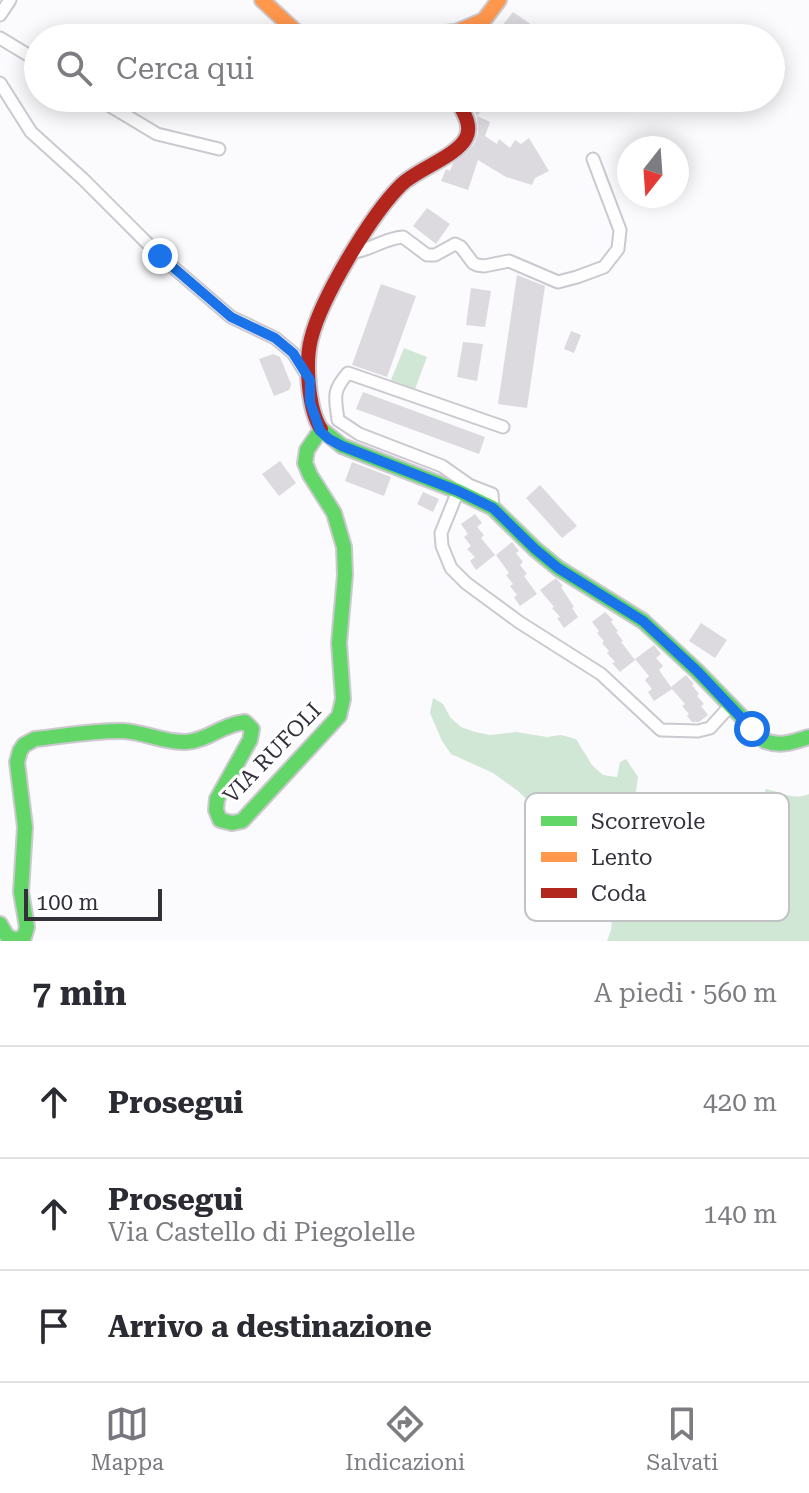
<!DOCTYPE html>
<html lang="it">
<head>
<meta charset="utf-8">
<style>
  body { margin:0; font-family:"Roboto Serif",serif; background:#f2f2f3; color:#2b2b33 }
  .compass { position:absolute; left:617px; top:136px; width:72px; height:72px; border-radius:50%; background:#fff; box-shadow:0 4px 20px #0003; rotate:197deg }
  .scale { position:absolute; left:24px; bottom:20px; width:138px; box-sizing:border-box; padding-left:8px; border:4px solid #33303a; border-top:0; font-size:22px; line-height:28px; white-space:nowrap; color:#33303a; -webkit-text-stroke:6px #fff; paint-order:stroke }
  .stop { position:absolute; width:24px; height:24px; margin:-18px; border:6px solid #1a73e8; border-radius:50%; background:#fff }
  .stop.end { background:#1a73e8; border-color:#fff; box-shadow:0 2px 8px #0008 }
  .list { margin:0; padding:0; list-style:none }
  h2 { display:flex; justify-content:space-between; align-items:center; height:104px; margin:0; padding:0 32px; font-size:34px }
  h2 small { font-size:26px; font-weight:400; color:#7c7c81 }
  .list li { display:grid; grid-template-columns:52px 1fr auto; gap:24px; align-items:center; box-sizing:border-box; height:112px; padding:0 32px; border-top:2px solid #e1e1e2 }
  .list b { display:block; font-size:30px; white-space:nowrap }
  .list p { margin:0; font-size:26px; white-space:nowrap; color:#7c7c81 }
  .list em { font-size:26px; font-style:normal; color:#7c7c81 }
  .icon { flex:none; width:44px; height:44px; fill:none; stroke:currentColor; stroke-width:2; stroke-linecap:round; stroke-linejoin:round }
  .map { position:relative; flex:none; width:809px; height:941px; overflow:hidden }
  .search { position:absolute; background:#fff; box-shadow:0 4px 20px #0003; left:24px; right:24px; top:24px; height:88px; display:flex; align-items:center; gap:20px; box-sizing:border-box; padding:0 28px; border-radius:44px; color:#7c7c81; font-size:30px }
  .sheet { height:440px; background:#fff }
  nav { display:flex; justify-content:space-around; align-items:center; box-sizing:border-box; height:112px; border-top:2px solid #e1e1e2; background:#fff; font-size:22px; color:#7c7c81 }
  nav a { display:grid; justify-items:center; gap:4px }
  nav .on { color:#79777e }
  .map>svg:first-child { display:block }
</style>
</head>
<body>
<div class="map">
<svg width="809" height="941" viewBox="0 0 809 941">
  <rect width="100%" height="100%" fill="#fbfafd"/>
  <g fill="#d1e7d5">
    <path d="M404 348 427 357 415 389 391 380Z"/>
    <path d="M433 698 443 704 450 717 461 727 475 732 490 735 517 732 547 737 561 735 576 739 592 765 603 775 617 777 620 762 626 759 638 777 636 792 641 820 637 834 649 859 661 867 691 864 702 874 717 877 739 857 743 843 760 818 761 803 766 789C781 792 794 801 809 794V941H607L611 930 614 900 624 890 629 876 623 862 612 851 597 846 568 839 518 791 493 773 451 754 442 741 430 713Z"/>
  </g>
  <g fill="#dddadf">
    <path d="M513 12 532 25 528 30 532 34 529 38H505L497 32Z"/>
    <path d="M470 98H490L477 116 468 100Z"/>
    <path d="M477 116 490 122 485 136 497 144 499 139 510 148 515 140 521 144 529 138 549 171 535 178 532 185 506 177 478 160 468 190 441 181 446 169 450 171 453 163 468 151 474 144 478 134Z"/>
    <path d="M427 208 450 224 436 244 413 226Z"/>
    <path d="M517 275 545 286 527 408 498 404Z"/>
    <path d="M381 284 416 296 387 377 352 365Z"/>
    <path d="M471 288 491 291 485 327 466 325Z"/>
    <path d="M571 331 581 335 574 353 564 349Z"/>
    <path d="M463 342 483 344 477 381 457 377Z"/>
    <path d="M273 354 280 357 291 384 290 389 287 391 274 396 259 359Z"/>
    <path d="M363 392 485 437 479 454 356 409Z"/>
    <path d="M280 461 296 483 279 496 262 474Z"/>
    <path d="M352 462 391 477 384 496 345 481Z"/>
    <path d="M540 485 577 526 562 538 526 498Z"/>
    <path d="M423 492 439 499 433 512 417 504Z"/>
    <path d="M475 514 482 523 477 527 484 535 481 538 495 555 476 570 470 561 475 557 467 549 471 546 464 537 468 534 461 524Z"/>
    <path d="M512 542 519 551 516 553 523 562 520 565 527 574 524 576 537 594 520 606 514 597 517 595 510 586 513 584 506 575 509 573 496 555Z"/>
    <path d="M556 578 563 586 561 587 574 607 572 608 578 617 564 628 557 618 560 617 552 608 554 607 540 590Z"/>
    <path d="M605 612 613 620 611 622 618 631 616 632 623 641 621 642 635 660 620 672 612 663 615 662 607 653 609 651 602 643 604 641 597 633 599 631 592 622Z"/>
    <path d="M701 623 727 640 715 658 689 641Z"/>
    <path d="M654 645 661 654 656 658 663 666 659 670 671 687 686 675 694 684 692 685 699 694 697 696 704 704 701 706 708 715 699 722H692L687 716 689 714 682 706 685 704 672 689 654 701 648 692 652 689 645 680 649 676 635 659Z"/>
  </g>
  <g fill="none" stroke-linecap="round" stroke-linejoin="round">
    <g stroke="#cbc9cf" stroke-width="15">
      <g id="street">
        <path d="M0 15 10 0"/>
        <path d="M0 38 38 61"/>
        <path d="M0 83 31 132 83 179 160 256 231 317 275 338 293 353 310 380"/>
        <path d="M97 98 157 134 219 149"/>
        <path d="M354 252C371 250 385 238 403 237L427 255H435L455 244 461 247 473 263 477 265 484 266 509 261 558 282 577 277 604 267 618 249 620 230 593 159"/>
        <path d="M458 491 441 533 442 546 451 568 466 583 519 622 601 674 661 730 698 731 710 728 730 706"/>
        <path d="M493 508 492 494 469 485 442 466 359 434 338 420C335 397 332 391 348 373L503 427"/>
      </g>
    </g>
    <g stroke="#cbc9cf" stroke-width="18">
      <g id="fast">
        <path d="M321 429 342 446 458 491 493 508 535 549 558 568 643 621 697 671 765 741C781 747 793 742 809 737"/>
        <path d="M0 924 7 936 15 940 24 937 27 927 21 892 25 827 17 762 20 751 24 745 35 739C64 736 95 730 123 731 145 732 164 743 186 742 207 741 223 724 245 722L252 729 250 740 217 799 216 810 220 820 232 823 242 821 339 716 343 699 339 643 345 575 344 547 334 513 310 475 305 463 307 450 320 431"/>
      </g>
    </g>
    <g stroke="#cbc9cf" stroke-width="18">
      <g id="slow">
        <path d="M262 0 303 38"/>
        <path d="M394 38 456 32 484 20 499 0"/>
      </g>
    </g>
    <g stroke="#cbc9cf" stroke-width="18">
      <path id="jam" d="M321 429C308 409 305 362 311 339 321 298 371 215 401 185 417 169 456 157 466 138 473 125 462 110 456 98"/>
    </g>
    <use href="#street" stroke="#fefeff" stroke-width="11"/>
    <use href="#fast" stroke="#63d668" stroke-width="14"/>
    <use href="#slow" stroke="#ff974d" stroke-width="14"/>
    <use href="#jam" stroke="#b3261e" stroke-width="14"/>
  </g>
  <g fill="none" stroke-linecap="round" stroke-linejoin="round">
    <path stroke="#1a73e8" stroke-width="10" d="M160 256 231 317 275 338 293 353 310 380V402L320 431 329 439 342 446 458 491 493 508 535 549 558 568 643 621 697 671 752 729"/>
  </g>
  <g text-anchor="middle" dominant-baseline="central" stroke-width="6" stroke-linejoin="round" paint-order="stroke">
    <g font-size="22" fill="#33303a" stroke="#fff">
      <text transform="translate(272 753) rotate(-46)">VIA RUFOLI</text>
    </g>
  </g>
  <rect x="525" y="793" width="264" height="128" rx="12" fill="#fff" stroke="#c2c1c4" stroke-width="2"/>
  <rect x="541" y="816" width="36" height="10" fill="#63d668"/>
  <rect x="541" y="852" width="36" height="10" fill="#ff974d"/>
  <rect x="541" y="888" width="36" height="10" fill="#b3261e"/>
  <g font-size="22" fill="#33303a">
    <text x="591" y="829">Scorrevole</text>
    <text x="591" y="865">Lento</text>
    <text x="591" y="901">Coda</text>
  </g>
</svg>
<svg class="compass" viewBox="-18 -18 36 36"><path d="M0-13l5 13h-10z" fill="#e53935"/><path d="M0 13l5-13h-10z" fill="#7c7c81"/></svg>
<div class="scale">100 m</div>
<div class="stop" style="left:752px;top:729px"></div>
<div class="stop end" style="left:160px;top:256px"></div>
<div class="search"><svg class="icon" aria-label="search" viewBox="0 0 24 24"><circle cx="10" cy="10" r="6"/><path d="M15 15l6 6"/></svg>Cerca qui</div>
</div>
<section class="sheet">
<h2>7 min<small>A piedi · 560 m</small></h2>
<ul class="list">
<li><svg class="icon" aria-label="ahead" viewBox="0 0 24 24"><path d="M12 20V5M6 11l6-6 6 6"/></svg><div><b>Prosegui</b></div><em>420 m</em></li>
<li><svg class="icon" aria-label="ahead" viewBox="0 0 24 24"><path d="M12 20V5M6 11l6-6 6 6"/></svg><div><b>Prosegui</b><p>Via Castello di Piegolelle</p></div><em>140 m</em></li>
<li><svg class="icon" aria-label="arrive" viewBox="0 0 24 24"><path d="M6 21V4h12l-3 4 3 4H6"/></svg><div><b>Arrivo a destinazione</b></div></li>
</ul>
</section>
<nav>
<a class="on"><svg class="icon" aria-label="map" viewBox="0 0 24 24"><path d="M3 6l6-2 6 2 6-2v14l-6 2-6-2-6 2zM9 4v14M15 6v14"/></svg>Mappa</a>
<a><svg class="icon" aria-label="directions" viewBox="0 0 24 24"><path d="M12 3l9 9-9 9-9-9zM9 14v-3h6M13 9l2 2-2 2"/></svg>Indicazioni</a>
<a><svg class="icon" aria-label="saved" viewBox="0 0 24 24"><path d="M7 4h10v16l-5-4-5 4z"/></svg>Salvati</a>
</nav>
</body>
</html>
